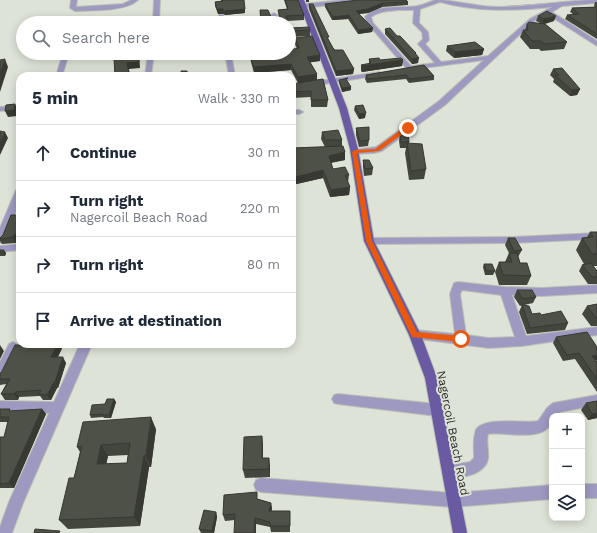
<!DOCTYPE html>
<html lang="en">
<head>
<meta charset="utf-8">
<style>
  body { margin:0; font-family:"Work Sans",sans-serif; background:#f6f6f7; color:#1f2937 }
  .controls { position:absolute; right:12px; bottom:12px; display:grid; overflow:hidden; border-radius:8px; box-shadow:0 2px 10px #0003 }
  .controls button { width:36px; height:36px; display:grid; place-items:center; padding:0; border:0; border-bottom:1px solid #e0e1e3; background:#fff; color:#1f2937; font:20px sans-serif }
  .stop { position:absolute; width:12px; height:12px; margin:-9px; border:3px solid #ea580c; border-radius:50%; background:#fff }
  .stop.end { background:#ea580c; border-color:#fff; box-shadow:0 1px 4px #0008 }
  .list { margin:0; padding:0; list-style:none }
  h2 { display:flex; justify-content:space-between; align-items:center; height:52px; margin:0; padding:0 16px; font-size:17px }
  h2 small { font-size:13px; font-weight:400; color:#747a83 }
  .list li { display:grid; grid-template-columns:26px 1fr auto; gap:12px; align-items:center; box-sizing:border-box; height:56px; padding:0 16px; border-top:1px solid #e0e1e3 }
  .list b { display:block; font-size:15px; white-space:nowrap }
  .list p { margin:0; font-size:13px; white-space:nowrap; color:#747a83 }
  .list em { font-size:13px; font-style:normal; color:#747a83 }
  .icon { flex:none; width:22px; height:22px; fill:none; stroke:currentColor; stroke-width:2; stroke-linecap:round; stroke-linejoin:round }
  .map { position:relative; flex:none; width:597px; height:533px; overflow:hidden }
  .search { position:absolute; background:#fff; box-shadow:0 2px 10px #0003; left:16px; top:16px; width:280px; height:44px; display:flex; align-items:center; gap:10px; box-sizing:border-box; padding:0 14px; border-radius:22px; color:#747a83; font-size:15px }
  .panel { position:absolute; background:#fff; box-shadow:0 2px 10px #0003; left:16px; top:72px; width:280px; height:276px; border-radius:12px }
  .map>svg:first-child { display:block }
</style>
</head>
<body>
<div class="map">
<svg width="597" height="533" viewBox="0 0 597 533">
  <rect width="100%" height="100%" fill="#dee3d7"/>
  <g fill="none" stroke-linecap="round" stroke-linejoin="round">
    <path stroke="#9a93c3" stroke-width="1.5" d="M501 7 544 4"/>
    <g stroke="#bbc0b5" stroke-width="2">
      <g id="minor">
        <path d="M71 0H77L76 7 123 4 131 0H138C125 12 92 10 75 11L70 8Z"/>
        <path d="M154 0H160L159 23H153Z"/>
        <path d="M344 0H362L359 2 303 8 300 6 303 4Z"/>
        <path d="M435 0C456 0 477 7 499 7 532 7 564 0 597 0V3L562 6 552 12 597 41V46L547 14 534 21 445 105 382 151 374 153 352 154V150L376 147 439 101 484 60 408 70 368 24 365 17C378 3 400 9 417 6 423 5 429 2 435 0ZM440 2C477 12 514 11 552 7L530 19 488 56 441 62 425 44 429 40 428 32 419 23 420 9ZM398 10H414L413 23 422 32 423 39 418 44 435 63 411 66 373 23 371 17C379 11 389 11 398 10Z"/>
        <path d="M274 13 277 15 279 23H273L271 15Z"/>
        <path d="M219 15H223L225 23H219Z"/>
        <path d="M289 39 307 38 310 40 307 42 289 43Z"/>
        <path d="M63 53 69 54 62 76H56Z"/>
        <path d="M148 53H154L151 76H145Z"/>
        <path d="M225 53H231L235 76H229Z"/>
        <path d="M379 72 381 73V75L292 89V85Z"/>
        <path d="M20 105V109L0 111V107Z"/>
        <path d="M292 110H299L303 112 299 114H292Z"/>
        <path d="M20 187V201L5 240 0 243V228L16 190Z"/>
        <path d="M597 233V239L513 243 369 244 364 241 369 238 513 237Z"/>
        <path d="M20 244V250L0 252V246Z"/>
        <path d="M458 282 505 287 542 288 597 285V293L542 296 512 295 526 336 597 327V335L522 346 489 348 411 338 409 335 411 332 415 330 455 334 450 294 454 283ZM462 290 501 295 515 337 489 338 466 335 460 294Z"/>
        <path d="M13 342 17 344 19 347 4 378 0 379V362L9 344Z"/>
        <path d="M80 344H92L23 503 12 533H0V527L9 502 49 413H0V401L54 402Z"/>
        <path d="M338 394 437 404 441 406 443 410 441 414 437 416 338 404 334 403 332 399 334 395Z"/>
        <path d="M597 395V405L560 412 556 416H552C552 445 507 431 488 434 486 442 489 451 488 459 485 475 457 481 444 476L442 471 444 466 470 462 474 458C474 450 473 441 475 433 478 415 524 424 538 421L547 408 553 403Z"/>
        <path d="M261 478 453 493 552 485V499L453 507 261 492 256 490 254 485 256 480Z"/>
        <rect x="582" y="484" width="15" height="14"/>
      </g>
    </g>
    <g stroke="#bbc0b5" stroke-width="2">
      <path id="major" d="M298 0H304L347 108 358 149 374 241 421 335 437 378 467 533H453L425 378 409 335 364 241 350 149 339 108Z"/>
    </g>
    <use href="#minor" fill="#9e99c1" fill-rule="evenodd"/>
    <use href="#major" fill="#695aa2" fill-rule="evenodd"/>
  </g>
  <g fill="#43463d" fill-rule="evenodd">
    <path d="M221 0H244L245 13 225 15 223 14H218L215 6V2L221 1Z"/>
    <path d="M284 0H298L304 15V20L287 21 288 23H261L260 10 272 19H279L278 10 287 9Z"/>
    <path d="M408 2V5L382 7 368 13 359 14 373 28 372 32 358 34 348 19 332 20 325 7V4Z"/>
    <path d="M595 2H597V39L565 19 567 15 573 14 570 12 572 8 595 7 594 6Z"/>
    <path d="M309 4 333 48 354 69 353 74 336 76 309 9Z"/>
    <path d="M538 16 554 21 545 24 567 42 564 49 541 51 539 49H530L520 37 523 30H525L527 24 540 23 536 21Z"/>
    <path d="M291 28 310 30V36L292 37 291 34Z"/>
    <path d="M385 29 397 36 416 54 418 63 412 64 385 34Z"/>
    <path d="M295 38 320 55V61L310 62 317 80 298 83 291 70 254 73 251 62 250 57 257 56 256 53H269V54L297 49 295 44Z"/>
    <path d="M447 46 484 49 482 55 454 58 446 51Z"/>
    <path d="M369 59 380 60H403L402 66 362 72 361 71V65L369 64Z"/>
    <path d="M424 65 434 76V80L409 83 406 79 367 83 365 79 366 75Z"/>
    <path d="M553 69 580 89 577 95 570 96 553 82 554 79 550 75Z"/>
    <path d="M323 79 328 100 327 107H311V97L292 98V84Z"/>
    <path d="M339 80 348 82 351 87V90L342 92 339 83Z"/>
    <path d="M355 106 365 118 359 119 354 110Z"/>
    <path d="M356 128 369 140 368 146 359 147 356 135Z"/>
    <path d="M292 130 293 148 325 147 321 139 322 132 342 140V146L345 152V160L331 163 333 169 349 175 348 182 350 187 349 195 330 197 323 178 292 185Z"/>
    <path d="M400 134 409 142V143L426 169 424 179 409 180 405 153 406 148H400L399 141Z"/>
    <path d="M363 160 373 168 372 175 364 176 363 167Z"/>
    <path d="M11 215 20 239H18L16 243 2 244 0 241V238L3 235Z"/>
    <path d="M590 232H597V266H593L597 271V284H588L579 271 582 265 584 264 576 250 582 238 587 237Z"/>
    <path d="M508 238 522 250 518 257 520 263 531 276 527 285H499L495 272 499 262H505L509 253 505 245Z"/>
    <path d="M0 250 6 253 5 256H0Z"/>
    <path d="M484 264 495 271 493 275H485L483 267Z"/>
    <path d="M517 290 536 297 533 303 520 306 514 297Z"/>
    <path d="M597 304V326H591L582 314 587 306Z"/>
    <path d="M522 305 532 314 541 315 568 323 565 330 527 334 519 312Z"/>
    <path d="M556 337 597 360 596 361 597 362V392L575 359 563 361 553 343Z"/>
    <path d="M25 344H62L63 346 58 357 66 363 58 388H57L51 400H43L40 396 19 397 18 400H5L1 394 6 384 0 385V373H1Z"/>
    <path d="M114 399 116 402 111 418H104L103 417 91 418 90 415Z"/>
    <path d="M597 401V418L588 420 581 410 586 403Z"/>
    <path d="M0 409 11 411 42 409 46 414 14 488H0V437H4L8 422H0Z"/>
    <path d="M156 429 151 467H149L140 526 68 529 59 520 74 478 80 452 77 447ZM128 455 127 463 106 464 108 456Z"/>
    <path d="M263 444V458L270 466V477L245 478 243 470Z"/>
    <path d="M258 499 271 503 272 509 271 511H290V532H271L270 527 256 524 235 520 225 521 223 515Z"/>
    <path d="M216 512 217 517 214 533H201L199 529Z"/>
  </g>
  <g fill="#373932">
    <rect x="306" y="0" width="3" height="2"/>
    <path d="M383 3 382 7 368 13 356 14V11Z"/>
    <path d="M217 9H223V14H218Z"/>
    <path d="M245 9V13L225 15 224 11Z"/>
    <path d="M349 15 348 19 332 20 333 17Z"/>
    <path d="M556 16 554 21 542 24 544 19Z"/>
    <path d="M373 28 372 32 358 34V30Z"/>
    <path d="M484 49 482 55 454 58 455 52Z"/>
    <path d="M138 53H139L140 68 129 69 130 76H116L127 63Z"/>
    <path d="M215 53H220V55L216 56Z"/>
    <path d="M415 53H416L415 58H419L418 63 412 64V59Z"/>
    <path d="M320 55V61L306 63 307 57Z"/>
    <path d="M5 59 8 67 0 92V73Z"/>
    <path d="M403 60 402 66 362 72V66Z"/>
    <path d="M291 64V70L254 73V67Z"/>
    <path d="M354 69 353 74 336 76V71Z"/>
    <path d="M317 74V80L298 83V77Z"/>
    <path d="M351 87V90L342 92V88Z"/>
    <path d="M580 89 577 95 570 96 572 90Z"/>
    <path d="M15 104 18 111 17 116 8 117 5 111Z"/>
    <path d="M366 113 365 118 359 119V114Z"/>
    <path d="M5 132 8 138 0 155V143Z"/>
    <path d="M345 152V160L328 163 329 156Z"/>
    <path d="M323 170V178L292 185V178Z"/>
    <path d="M350 187 349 195 330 197 331 190Z"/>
    <path d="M20 227V239L17 234Z"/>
    <path d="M15 234 18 239 16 243 13 237Z"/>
    <path d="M4 250 6 253 5 256 3 252Z"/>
    <path d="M58 344H62L63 346 55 363 51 357Z"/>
    <path d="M0 345 4 351 0 359Z"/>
    <path d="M597 355V360L588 362 592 356Z"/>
    <path d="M63 357 66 363 58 388 55 382Z"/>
    <path d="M54 382 57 388 51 400 47 395Z"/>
    <path d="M15 392 19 397 18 400 14 394Z"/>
    <path d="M114 399 116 402 111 418 109 415Z"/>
    <path d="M42 409 46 414 14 488 9 483Z"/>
    <path d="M597 413V418L588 420 592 414Z"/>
    <path d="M151 417 156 429 151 467 146 456Z"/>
    <path d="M262 436 263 444V466L262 458Z"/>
    <path d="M101 445 108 456 104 475 97 464Z"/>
    <path d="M144 456 149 467 140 526 134 517Z"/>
    <path d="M269 458 270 466V477L269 469Z"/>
    <path d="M271 503 272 509 270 517 269 511Z"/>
    <path d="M216 512 217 517 214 533H213L212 531Z"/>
    <path d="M255 518 256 524V533H254Z"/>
  </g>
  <g fill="#4e5147" stroke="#373932" fill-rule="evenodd">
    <path d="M222 0H244L245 9 224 11 223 9H217L215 2 223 1Z"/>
    <path d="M285 0H298L304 15 286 16 288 23H261L260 10H268L272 19H279L280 18 278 10 288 9Z"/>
    <path d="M358 0H406L408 2 383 3 368 9 356 11 373 28 358 30 349 15 333 17 325 4Z"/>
    <path d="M309 4H313L329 37H327L333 48 335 50H343L354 69 336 71Z"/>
    <path d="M597 7V34L567 15 579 14 572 8Z"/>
    <path d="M547 11 556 16 544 19 538 16Z"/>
    <path d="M209 22V23H197Z"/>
    <path d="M529 22 545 24 567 42 543 44 541 41H532L523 30H528L527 24Z"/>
    <path d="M309 27 310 30 292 31 291 28Z"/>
    <path d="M390 28 397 36H400L416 53H415L419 58 412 59 385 29Z"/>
    <path d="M312 36 320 55 307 57 317 74 298 77 291 64 254 67 250 57 258 56 257 53H269V54L275 53H289V50L299 48 295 38Z"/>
    <path d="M475 42 484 49 455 52 447 46Z"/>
    <path d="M124 53H138L139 62 127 63 129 73 115 76 114 59 124 58Z"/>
    <path d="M379 58 380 60 401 58 403 60 362 66 361 65 371 63 369 59Z"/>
    <path d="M5 59 0 73V60Z"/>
    <path d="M424 65 434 76 409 79 407 75 368 79 366 75Z"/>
    <path d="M562 68 580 89 572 90 555 75H559L553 69Z"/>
    <path d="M181 71H187L188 76 191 75V76H182Z"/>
    <path d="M348 78 346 79 351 87 342 88 339 80Z"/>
    <path d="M323 79 328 100H311V91L292 92V84Z"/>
    <path d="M15 104 14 110 5 111 6 105Z"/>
    <path d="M363 105 366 113 359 114 355 106Z"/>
    <path d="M369 127V140L360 141 356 128Z"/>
    <path d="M292 130 293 141H292Z"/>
    <path d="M338 130 342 140H325L322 132Z"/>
    <path d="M0 131 5 132 0 143Z"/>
    <path d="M400 134H408L409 142H401Z"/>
    <path d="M407 143 422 144 426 169 411 171Z"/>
    <path d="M343 146 345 152 329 156 333 169 345 167 349 175H345L350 187 331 190 323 170 292 178V168L294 167 292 160V148Z"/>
    <path d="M363 160H369L373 168 365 169Z"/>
    <path d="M11 215H20V227L17 234H15L13 237 0 239V238L3 235Z"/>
    <path d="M590 232H597V254H592L582 238 593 237Z"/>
    <path d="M508 238H515L522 250 514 251Z"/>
    <path d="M0 250H4L3 252H0Z"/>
    <path d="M509 253H517L520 263H527L531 276 503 275 499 262H512Z"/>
    <path d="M591 263 597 271V277H592L582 265Z"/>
    <path d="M484 264H492L495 271H486Z"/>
    <path d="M517 290H532L536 297 523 299Z"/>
    <path d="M597 304V318H596L587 306Z"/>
    <path d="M522 305 529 306 532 314 540 313 541 315 561 311 568 323 530 328Z"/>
    <path d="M587 332 597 347V355L592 356 597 362V379L579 353 567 355 556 337Z"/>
    <path d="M25 344H58L51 357H63L55 382H54L47 395 39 394 41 390 15 392 14 394H1L10 379H0V373H1L15 345H24Z"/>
    <path d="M107 399H114L109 415H102V414L90 415 92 405 105 404Z"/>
    <path d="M597 401V413L592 414 586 403Z"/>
    <path d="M0 409H10L9 411 42 409 9 483 0 484V437H4L9 417H0Z"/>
    <path d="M151 417 146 456H144L134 517 59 520 69 478H74L82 446 77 447 83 422ZM130 443 127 463 97 464 101 445Z"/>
    <path d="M262 436V458H269V469L243 470 244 437Z"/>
    <path d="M257 492V499L271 503 269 511H290V526H270V522L255 518 254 533H234L235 514 223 515 224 495Z"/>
    <path d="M204 510 216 512 212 531 199 529Z"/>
    <path d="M35 529 60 531 59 533H34Z"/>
  </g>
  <path fill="#ea580c" d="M406 126 411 128 379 151 357 153 372 241 417 332 461 336 465 339 461 342 412 337 366 241 352 152 355 150 375 149Z"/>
  <g text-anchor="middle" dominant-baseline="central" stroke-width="4" stroke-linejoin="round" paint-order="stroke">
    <g font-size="12" fill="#30322d" stroke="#dee3d7">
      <text transform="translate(453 433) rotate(79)">Nagercoil Beach Road</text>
    </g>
  </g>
</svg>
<div class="controls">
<button>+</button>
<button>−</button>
<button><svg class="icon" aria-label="layers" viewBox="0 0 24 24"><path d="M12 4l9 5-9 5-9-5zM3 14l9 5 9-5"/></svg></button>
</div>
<div class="stop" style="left:461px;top:339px"></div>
<div class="stop end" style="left:408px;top:128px"></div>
<div class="search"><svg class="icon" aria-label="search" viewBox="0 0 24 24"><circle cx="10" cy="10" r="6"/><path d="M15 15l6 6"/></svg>Search here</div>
<section class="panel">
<h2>5 min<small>Walk · 330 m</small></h2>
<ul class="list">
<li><svg class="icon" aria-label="ahead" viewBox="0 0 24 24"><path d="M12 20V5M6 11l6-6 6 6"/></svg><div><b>Continue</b></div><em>30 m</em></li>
<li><svg class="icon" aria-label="right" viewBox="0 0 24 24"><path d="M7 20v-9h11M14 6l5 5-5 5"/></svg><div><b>Turn right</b><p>Nagercoil Beach Road</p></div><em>220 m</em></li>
<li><svg class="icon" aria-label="right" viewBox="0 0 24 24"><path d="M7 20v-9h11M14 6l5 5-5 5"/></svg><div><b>Turn right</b></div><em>80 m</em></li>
<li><svg class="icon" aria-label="arrive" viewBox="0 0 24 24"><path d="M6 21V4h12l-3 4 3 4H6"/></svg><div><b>Arrive at destination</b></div></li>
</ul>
</section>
</div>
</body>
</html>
